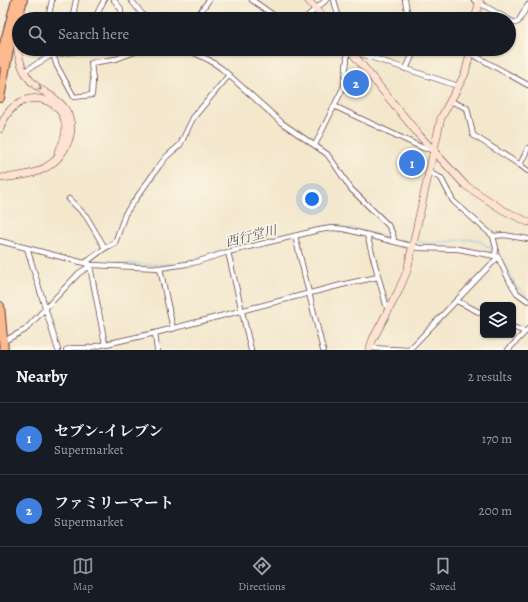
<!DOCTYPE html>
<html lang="en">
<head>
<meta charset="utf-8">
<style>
  body { margin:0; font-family:Alegreya,"Noto Serif JP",serif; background:#242831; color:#f1f3f6 }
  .controls { position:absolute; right:12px; bottom:12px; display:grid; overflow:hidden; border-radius:6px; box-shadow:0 1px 3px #0004 }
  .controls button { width:36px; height:36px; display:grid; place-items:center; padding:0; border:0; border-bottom:1px solid #363941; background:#171b24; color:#f1f3f6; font:20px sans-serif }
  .you { position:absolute; left:312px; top:199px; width:14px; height:14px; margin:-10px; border:3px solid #fff; border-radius:50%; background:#1a73e8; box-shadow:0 0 0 6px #1a73e833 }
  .badge { display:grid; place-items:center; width:26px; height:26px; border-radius:50%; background:#8c9099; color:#fff; font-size:13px; font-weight:700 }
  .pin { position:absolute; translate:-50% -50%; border:2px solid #fff; box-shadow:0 1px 4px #0006 }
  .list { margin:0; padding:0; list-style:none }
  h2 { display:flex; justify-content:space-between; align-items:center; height:52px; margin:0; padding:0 16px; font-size:17px }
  h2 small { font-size:13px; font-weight:400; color:#9ea1a6 }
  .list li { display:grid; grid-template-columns:26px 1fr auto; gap:12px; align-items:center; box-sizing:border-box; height:72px; padding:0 16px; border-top:1px solid #363941 }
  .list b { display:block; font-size:15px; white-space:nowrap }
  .list p { margin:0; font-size:13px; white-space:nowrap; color:#9ea1a6 }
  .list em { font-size:13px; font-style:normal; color:#9ea1a6 }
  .icon { flex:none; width:22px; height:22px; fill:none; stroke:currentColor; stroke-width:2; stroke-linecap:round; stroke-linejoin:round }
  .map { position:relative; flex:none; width:528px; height:350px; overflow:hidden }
  .search { position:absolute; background:#171b24; box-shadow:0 1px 3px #0004; left:12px; right:12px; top:12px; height:44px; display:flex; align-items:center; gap:10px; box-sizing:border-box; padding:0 14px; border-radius:22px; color:#9ea1a6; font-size:15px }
  .sheet { height:196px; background:#171b24 }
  nav { display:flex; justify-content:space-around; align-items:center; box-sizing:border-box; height:56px; border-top:1px solid #363941; background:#171b24; font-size:11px; color:#9ea1a6 }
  nav a { display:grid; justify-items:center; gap:2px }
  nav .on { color:#8c9099 }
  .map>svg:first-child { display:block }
</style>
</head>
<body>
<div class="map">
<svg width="528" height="350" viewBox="0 0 528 350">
  <rect width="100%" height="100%" fill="#fcf5e5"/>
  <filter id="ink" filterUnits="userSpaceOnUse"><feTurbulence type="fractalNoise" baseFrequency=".025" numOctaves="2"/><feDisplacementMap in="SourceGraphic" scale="8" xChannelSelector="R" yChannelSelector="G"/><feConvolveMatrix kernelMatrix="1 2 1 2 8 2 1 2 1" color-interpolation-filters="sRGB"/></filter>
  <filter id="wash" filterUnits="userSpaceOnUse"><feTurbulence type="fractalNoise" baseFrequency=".012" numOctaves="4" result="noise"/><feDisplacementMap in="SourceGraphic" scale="16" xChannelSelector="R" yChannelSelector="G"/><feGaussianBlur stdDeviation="0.9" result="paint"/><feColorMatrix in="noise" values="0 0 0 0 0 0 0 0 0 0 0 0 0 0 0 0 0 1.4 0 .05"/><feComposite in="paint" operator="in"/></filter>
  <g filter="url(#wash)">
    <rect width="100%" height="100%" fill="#f3e7cc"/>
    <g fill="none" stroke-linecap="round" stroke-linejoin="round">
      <g stroke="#68bfe5" stroke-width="1">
        <path d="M322 227 329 226 343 227"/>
        <path d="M350 228 380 235 389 236"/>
        <path d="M419 242 432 243 473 239 479 241 493 250"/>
        <path d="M498 252 502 258 516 286 528 297"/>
        <path d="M189 261 226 250"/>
        <path d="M116 263 158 265 170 264"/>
      </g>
    </g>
  </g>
  <g filter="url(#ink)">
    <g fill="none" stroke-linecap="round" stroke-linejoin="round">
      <g stroke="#633d43" stroke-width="6">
        <g id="street">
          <path d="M114 0 121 9V19"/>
          <path d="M131 0 146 19"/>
          <path d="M252 0 279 19"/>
          <path d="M334 0 339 19"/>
          <path d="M405 0 408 16 423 19"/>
          <path d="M474 0 508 19"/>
          <path d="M48 19 52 0"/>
          <path d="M75 19 74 10 76 0"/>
          <path d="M97 19V14L104 0"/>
          <path d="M195 19 209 0"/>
          <path d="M304 19 326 0"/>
          <path d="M401 19 408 16"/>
          <path d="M509 20 515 23 518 22 528 5"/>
          <path d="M51 49 57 66 74 97 92 95 93 80 91 63 116 59 143 49"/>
          <path d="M186 49 209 60 221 68 282 123 327 154 335 165 351 189 388 225 393 234 394 242"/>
          <path d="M352 53H358L458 86"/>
          <path d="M470 53 528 85"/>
          <path d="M28 69 52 55 89 49"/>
          <path d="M406 69 415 49"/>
          <path d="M450 101 467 108 473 135 520 165"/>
          <path d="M334 106 423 148 433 150"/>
          <path d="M315 145 344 86 347 59 346 49"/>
          <path d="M528 148 520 165 528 171"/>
          <path d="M428 172 441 178 453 201 493 236 496 248 495 256"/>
          <path d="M69 199 86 216 105 248"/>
          <path d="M367 235 388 312"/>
          <path d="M295 236 323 350"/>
          <path d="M493 236 504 235 528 239"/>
          <path d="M0 241 92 265 160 268 193 263 228 252 319 230 332 228 344 229 419 248 458 249 495 256 498 257 510 282 517 293 528 301"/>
          <path d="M27 248 58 350"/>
          <path d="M228 252 251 350"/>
          <path d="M85 263 105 248 115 243 125 214 159 166 167 156 180 145 193 118 229 75"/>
          <path d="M90 266 105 344"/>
          <path d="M160 268 173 329"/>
          <path d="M457 301 483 314"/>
          <path d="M513 327 525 332"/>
          <path d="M155 333 157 350"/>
          <path d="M2 342 25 330 79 273 92 265"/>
          <path d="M370 348 409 350 498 257"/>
          <path d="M66 350 72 348H88L155 333 345 284 378 277"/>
          <path d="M508 350 528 329"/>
        </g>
      </g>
      <g stroke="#633d43" stroke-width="8">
        <g id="secondary">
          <path d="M308 0 324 19"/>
          <path d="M475 19 480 0"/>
          <path d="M349 49 419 135 465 185 503 210 528 222"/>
          <path d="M0 129C18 72 89 104 58 152"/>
          <path d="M0 178C12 177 24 176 36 172 61 163 81 134 65 109 58 98 46 94 36 86 20 73 14 48 19 28"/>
          <path d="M369 350 373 339 398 292 407 271 441 118 465 74 471 49"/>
        </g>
      </g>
      <g stroke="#633d43" stroke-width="10">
        <g id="highway">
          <path d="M0 63 4 44 16 0"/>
          <path d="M0 98 10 44 23 0"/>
          <path d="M0 306 4 350"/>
        </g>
      </g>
      <use href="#street" stroke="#fff" stroke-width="4.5"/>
      <use href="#secondary" stroke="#fee3d2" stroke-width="7"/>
      <use href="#highway" stroke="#fcba8e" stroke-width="8"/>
    </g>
    <defs><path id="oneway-chevron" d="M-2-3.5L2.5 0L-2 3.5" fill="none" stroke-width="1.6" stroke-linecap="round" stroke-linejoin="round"/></defs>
    <use stroke="#a4817e" href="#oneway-chevron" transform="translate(39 88) rotate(38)"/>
  </g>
  <g text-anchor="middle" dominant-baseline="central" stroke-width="3" stroke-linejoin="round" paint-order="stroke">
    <g font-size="13" font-style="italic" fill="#54576c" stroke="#fcf5e5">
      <text transform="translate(251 236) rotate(-14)">西行堂川</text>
    </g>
  </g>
</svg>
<div class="controls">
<button><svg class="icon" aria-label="layers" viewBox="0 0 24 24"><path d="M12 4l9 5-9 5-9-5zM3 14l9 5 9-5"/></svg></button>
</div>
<div class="you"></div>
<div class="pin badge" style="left:412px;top:163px;background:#3f7fe0">1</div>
<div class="pin badge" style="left:356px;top:83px;background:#3f7fe0">2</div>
<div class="search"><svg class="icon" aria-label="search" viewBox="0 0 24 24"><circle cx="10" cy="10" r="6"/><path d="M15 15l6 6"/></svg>Search here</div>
</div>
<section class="sheet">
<h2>Nearby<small>2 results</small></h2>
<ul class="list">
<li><span class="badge" style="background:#3f7fe0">1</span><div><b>セブン-イレブン</b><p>Supermarket</p></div><em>170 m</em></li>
<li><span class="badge" style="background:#3f7fe0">2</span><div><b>ファミリーマート</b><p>Supermarket</p></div><em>200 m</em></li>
</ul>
</section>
<nav>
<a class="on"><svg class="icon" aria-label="map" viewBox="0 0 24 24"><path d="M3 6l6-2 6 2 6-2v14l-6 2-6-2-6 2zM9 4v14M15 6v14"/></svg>Map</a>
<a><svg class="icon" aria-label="directions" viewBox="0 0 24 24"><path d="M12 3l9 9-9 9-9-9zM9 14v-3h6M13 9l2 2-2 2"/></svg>Directions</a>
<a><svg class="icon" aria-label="saved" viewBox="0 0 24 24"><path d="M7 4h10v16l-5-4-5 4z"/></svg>Saved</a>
</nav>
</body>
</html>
